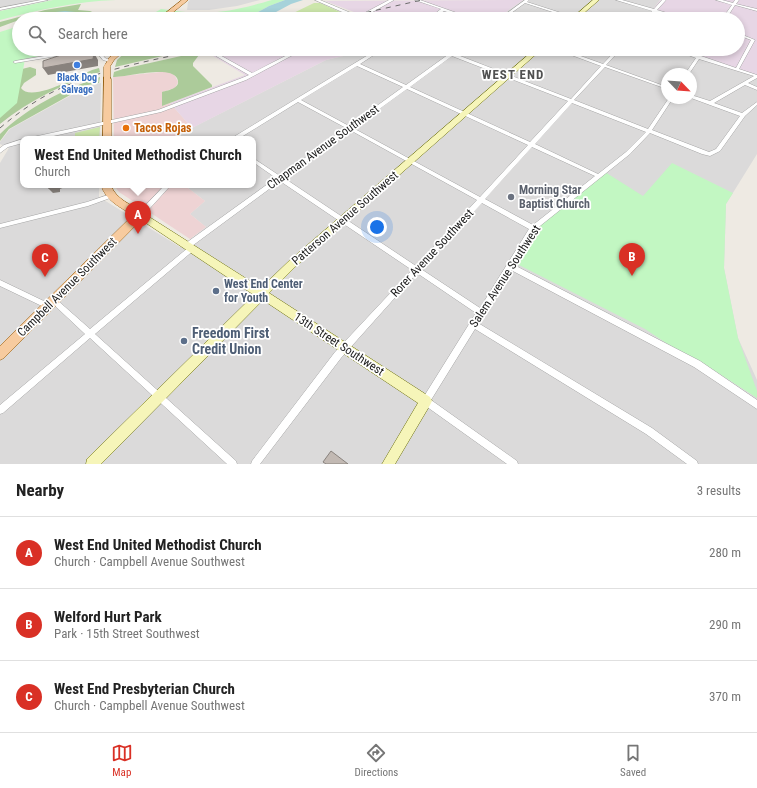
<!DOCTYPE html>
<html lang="en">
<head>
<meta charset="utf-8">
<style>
  body { margin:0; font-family:"Roboto Condensed",sans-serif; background:#f2f2f2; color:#222 }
  .compass { position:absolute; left:661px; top:68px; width:36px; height:36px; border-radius:50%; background:#fff; box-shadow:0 2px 6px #0003; rotate:115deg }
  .you { position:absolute; left:377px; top:227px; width:14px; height:14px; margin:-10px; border:3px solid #fff; border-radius:50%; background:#1a73e8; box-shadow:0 0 0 6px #1a73e833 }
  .badge { display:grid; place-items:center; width:26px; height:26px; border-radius:50%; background:#d93025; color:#fff; font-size:13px; font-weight:700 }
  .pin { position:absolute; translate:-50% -33px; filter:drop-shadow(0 1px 2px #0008) }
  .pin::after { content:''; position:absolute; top:21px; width:14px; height:12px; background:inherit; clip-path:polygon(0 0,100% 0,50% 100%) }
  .popup { position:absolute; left:20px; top:136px; width:236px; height:52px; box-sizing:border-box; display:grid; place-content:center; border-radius:8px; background:#fff; filter:drop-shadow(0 1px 3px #0005); font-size:13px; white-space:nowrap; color:#767676 }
  .popup b { font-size:15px; color:#222 }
  .popup::after { content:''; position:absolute; left:50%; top:100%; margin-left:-8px; border:8px solid transparent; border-top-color:#fff }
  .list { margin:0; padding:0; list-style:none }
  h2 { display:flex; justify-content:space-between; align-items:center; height:52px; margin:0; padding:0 16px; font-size:17px }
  h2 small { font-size:13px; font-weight:400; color:#767676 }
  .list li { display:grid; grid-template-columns:26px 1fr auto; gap:12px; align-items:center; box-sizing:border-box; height:72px; padding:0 16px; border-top:1px solid #e0e0e0 }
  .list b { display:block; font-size:15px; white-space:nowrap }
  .list p { margin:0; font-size:13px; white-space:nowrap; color:#767676 }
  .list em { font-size:13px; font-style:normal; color:#767676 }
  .icon { flex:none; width:22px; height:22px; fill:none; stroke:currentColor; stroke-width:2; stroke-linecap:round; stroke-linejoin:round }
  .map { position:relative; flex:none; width:757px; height:464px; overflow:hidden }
  .search { position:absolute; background:#fff; box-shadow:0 2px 6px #0003; left:12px; right:12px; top:12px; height:44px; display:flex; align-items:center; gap:10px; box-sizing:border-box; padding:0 14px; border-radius:22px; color:#767676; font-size:15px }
  .sheet { height:268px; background:#fff }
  nav { display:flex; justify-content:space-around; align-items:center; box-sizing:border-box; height:56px; border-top:1px solid #e0e0e0; background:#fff; font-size:11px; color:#767676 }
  nav a { display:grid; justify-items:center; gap:2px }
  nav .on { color:#d93025 }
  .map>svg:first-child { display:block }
</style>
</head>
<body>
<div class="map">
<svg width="757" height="464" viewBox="0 0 757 464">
  <rect width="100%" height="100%" fill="#eeeae3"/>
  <g fill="#dbdada" fill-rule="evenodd">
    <path d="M0 0H53L4 10 7 6 0 7Z"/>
    <path d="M190 0H260L237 6 209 10H187L188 2Z"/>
    <path d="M523 0H660L651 12 678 19H496Z"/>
    <path d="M374 49H385L404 56 415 49H671L757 77V154L726 204 724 268 738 338 757 380V464H0V163L9 148 0 144V142L10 129 88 86 101 83 100 139H23V185H99V197L180 247 206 227 190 214 205 201 184 185H253V139H170L326 60ZM667 74H691V98H667Z"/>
  </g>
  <g fill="#eed3d4">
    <path d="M161 72H170L175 76 178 82 175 88 162 92V106L170 103 192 128 170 139H114L113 77Z"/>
    <path d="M114 185H184L205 201 190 214 206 227 190 239 119 192Z"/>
  </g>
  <g fill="#e7d6e5">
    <path d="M523 0 496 19H478L467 15 460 19H348L351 18 354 12 325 1Z"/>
    <path d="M660 0H757V77L671 49H738V19H678L651 12Z"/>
    <path d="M228 49H374L326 60 192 128 170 103 245 75 210 54Z"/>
  </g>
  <g fill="#cce6ab">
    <path d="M314 3H320L347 15 327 19H281Z"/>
    <path d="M100 127 99 139H75V133Z"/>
  </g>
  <g fill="#accb9a">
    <path d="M81 4 78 10 90 11 108 19H100L92 15 53 12 19 19V20L0 27V22L45 10Z"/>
    <path d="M184 49H193L115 67 117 60 128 50 155 52Z"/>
    <path d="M199 52V55L193 63V66L212 85V87L162 106V92C169 90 182 88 177 78 170 65 127 77 113 77L114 72 123 69Z"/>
    <path d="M30 67 36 69V75L24 83 21 88C31 103 79 76 92 70L99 68 100 72C64 83 30 100 0 124V109L22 69Z"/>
    <path d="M100 77 99 83 88 85 9 129 0 141V134C28 107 64 89 100 77Z"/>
  </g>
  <g fill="#c2f7c2">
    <path d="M53 0H116C76 1 39 10 0 20V11Z"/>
    <path d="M272 0H285L269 6 245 19H144L161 9C207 16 227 13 272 0Z"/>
    <path d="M19 26V49H72L25 59 17 103 0 118V32Z"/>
    <path d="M672 163 733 193 726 204 724 268 738 338 757 391V398L701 362 666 343 645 329 517 264 533 228 605 172 643 196Z"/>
  </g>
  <g fill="#a6d2da">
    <path d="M285 0H303L291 4 263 19H245L269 6Z"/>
    <path d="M65 11 86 13 100 19H24L46 13Z"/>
  </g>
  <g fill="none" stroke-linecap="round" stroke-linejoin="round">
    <g stroke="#a4a4a4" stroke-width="1">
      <g id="street">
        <path d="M41 0H48L0 10V8Z"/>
        <path d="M315 0H320L351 13 357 17 389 0H394L360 19H355L349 15Z"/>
        <path d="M415 0H420L474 19H469L444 11 432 19H428L441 9Z"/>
        <path d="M525 0H529L527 2 580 19H574L525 3 503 19H499Z"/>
        <path d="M616 0H622L654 9 662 0H666L657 10 687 19H681L655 12 649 19H645L652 11Z"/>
        <path d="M716 0H722L733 3 735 0H739L736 4 757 9V11L735 5 726 19H722L732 5Z"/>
        <path d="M738 33 755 40 739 69 757 75V78L748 83 757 87V90L745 85 714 103 742 113 757 102V105L745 116 720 151 710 156 702 154 650 133 630 154 535 230 514 265 700 361 757 400V409L694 367 511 270 478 323 652 428 697 461 698 464H687L646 434 475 329 431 400 517 461 518 464H507L423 404 422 401 423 398 476 313 417 273 341 358 260 464H251L252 461 335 352 412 270 280 181 192 246H194L195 248 194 250 95 334 236 461 237 464H227L90 338 3 413 0 414V405L85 334 52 303 51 301 52 299 54 298 56 299 90 329 189 247H186L185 245 186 243 276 178 253 162V158L280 176 346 128 298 102 238 139H232V138L378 49H383L360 64 406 85 456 49H461L455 54 571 99 601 66 555 49H561L603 64 617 49H621L606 65 667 87V89L605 67 574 100 648 129 669 98H673L652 130 709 152 716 149 740 116 691 98V95L710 101 754 76 699 59 689 74H685L696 58 672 49H678L698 55 702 49H706L701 56 736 68 751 40 738 35ZM452 56 568 101 530 142 410 87ZM357 66 403 87 349 126 301 100ZM407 89 528 145 480 197 353 128ZM572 103 646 132 626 152 598 174 535 144ZM350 130 477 200 416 266 284 178ZM532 147 595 176 533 225 485 199ZM482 203 529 229 480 308 421 269Z"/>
        <path d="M94 49H98L105 58 110 60V62L103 60Z"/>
        <path d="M299 49H304L246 80 161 112 40 139H31L33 137 158 110 242 78 249 75 216 56V54H218L252 73Z"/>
        <path d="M68 52H69V54L15 63 13 62 15 61Z"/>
        <path d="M23 139V143L8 147 0 153V148L4 145Z"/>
        <path d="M165 185H171L142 217H138L137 215 138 213Z"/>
        <path d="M111 194 113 195 114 196 113 197 88 206 0 228V224L87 202Z"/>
        <path d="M0 280 50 304 51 306 50 308 48 309 46 308 0 286Z"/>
      </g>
    </g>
    <g stroke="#6b6f0a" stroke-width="1">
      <g id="secondary">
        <path d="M593 0H599L577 19H571Z"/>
        <path d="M535 49H542L295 267 269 293 430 397 432 401 430 405 395 464H382L418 403 263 300 101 464H86L87 459 254 295 137 217 136 215 137 213H143L261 288 289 261Z"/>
      </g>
    </g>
    <g stroke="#8f5807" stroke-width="1">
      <g id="primary">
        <path d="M182 0H188L165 19H158Z"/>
        <path d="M119 49H126L114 60 109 68H105L104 67 109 58Z"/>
        <path d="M104 77H110L111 79V139H103Z"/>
        <path d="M101 185H111C115 199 132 205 143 212L145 215 143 218 4 358 0 360V346L133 215C120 207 106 201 101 185Z"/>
      </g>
    </g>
    <use href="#street" fill="#fff" fill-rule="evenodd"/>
    <use href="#secondary" fill="#f6f5b9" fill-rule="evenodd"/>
    <use href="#primary" fill="#f7cb9f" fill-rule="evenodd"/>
    <g stroke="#6b6b6b" stroke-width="1" stroke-dasharray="5 5" stroke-linecap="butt">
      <path d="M337 19 422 0"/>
      <path d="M0 128C14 116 29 105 45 96 93 70 150 61 203 49"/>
    </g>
    <g stroke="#8f5807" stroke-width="7" stroke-linecap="butt">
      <path id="primary-bridge" d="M107 67V79"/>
    </g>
    <use href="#primary-bridge" stroke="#f7cb9f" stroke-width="6"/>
  </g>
  <g fill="#88827d">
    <path d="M94 53 98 60V66L48 75 43 68Z"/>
    <path d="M43 185H69L67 186 60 189V192L53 193 47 187 45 188Z"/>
  </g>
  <g fill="#c2b9b3" stroke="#88827d">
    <path d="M83 49H91L94 53 93 59 43 68V61L61 55 62 53Z"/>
    <path d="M46 185H55V186L48 188 49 185 46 186Z"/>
    <path d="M331 451 348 464H326L323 462Z"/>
  </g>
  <circle fill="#3f7fe0" stroke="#fff" stroke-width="1.5" cx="77" cy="65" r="4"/>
  <circle fill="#e8710a" stroke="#fff" stroke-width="1.5" cx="126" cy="128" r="4"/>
  <circle fill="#6b7280" stroke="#fff" stroke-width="1.5" cx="511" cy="197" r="4"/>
  <g fill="#5c6f8a" stroke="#fff" stroke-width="1.5">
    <circle cx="216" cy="291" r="4"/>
    <circle cx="184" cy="341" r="4"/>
  </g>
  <g text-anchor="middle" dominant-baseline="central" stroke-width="3.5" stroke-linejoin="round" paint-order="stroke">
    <g font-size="10" font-weight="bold" fill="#366cbe" stroke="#fff">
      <text x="77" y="77">Black Dog<tspan x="77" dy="12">Salvage</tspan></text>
    </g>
    <g font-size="12" font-weight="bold" fill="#c56008" stroke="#fff" text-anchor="start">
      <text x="134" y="128">Tacos Rojas</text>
    </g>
    <g font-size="12" fill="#1d1d1d" stroke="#fff">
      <text transform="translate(323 147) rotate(-36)">Chapman Avenue Southwest</text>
      <text transform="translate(345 218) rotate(-41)">Patterson Avenue Southwest</text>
      <text transform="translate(432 253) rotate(-47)">Rorer Avenue Southwest</text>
      <text transform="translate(505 276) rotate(-57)">Salem Avenue Southwest</text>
      <text transform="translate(67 287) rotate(-45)">Campbell Avenue Southwest</text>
      <text transform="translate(339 344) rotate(33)">13th Street Southwest</text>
    </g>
    <g font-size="12" font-weight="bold" fill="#5b616d" stroke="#fff" text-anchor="start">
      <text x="519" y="190">Morning Star<tspan x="519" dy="14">Baptist Church</tspan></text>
    </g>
    <g font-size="12" font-weight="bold" fill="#4e5e75" stroke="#fff" text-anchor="start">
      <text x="224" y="284">West End Center<tspan x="224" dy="14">for Youth</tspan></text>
    </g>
    <g font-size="13" font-weight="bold" letter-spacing="1" fill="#505050" stroke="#fff">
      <text x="513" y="74">WEST END</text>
    </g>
    <g font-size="14" font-weight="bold" fill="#4e5e75" stroke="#fff" text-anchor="start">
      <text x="192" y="333">Freedom First<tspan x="192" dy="16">Credit Union</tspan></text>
    </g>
  </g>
</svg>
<svg class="compass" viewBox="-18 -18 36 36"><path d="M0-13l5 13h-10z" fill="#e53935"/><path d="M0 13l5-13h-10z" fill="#767676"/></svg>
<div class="you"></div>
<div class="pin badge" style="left:138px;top:234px">A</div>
<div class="popup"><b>West End United Methodist Church</b>Church</div>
<div class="pin badge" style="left:632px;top:276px">B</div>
<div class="pin badge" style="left:45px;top:277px">C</div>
<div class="search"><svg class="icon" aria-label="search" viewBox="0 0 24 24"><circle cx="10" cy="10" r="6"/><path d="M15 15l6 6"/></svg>Search here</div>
</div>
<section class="sheet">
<h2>Nearby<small>3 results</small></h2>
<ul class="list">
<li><span class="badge">A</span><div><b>West End United Methodist Church</b><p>Church · Campbell Avenue Southwest</p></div><em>280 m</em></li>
<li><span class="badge">B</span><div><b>Welford Hurt Park</b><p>Park · 15th Street Southwest</p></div><em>290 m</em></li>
<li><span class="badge">C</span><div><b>West End Presbyterian Church</b><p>Church · Campbell Avenue Southwest</p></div><em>370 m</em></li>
</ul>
</section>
<nav>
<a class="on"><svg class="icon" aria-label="map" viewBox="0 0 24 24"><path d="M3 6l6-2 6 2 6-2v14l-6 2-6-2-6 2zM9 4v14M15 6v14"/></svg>Map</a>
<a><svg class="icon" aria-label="directions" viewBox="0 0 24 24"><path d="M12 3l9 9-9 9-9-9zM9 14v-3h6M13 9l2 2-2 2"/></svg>Directions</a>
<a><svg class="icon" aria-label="saved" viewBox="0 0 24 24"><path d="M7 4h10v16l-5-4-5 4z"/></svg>Saved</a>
</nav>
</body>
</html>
